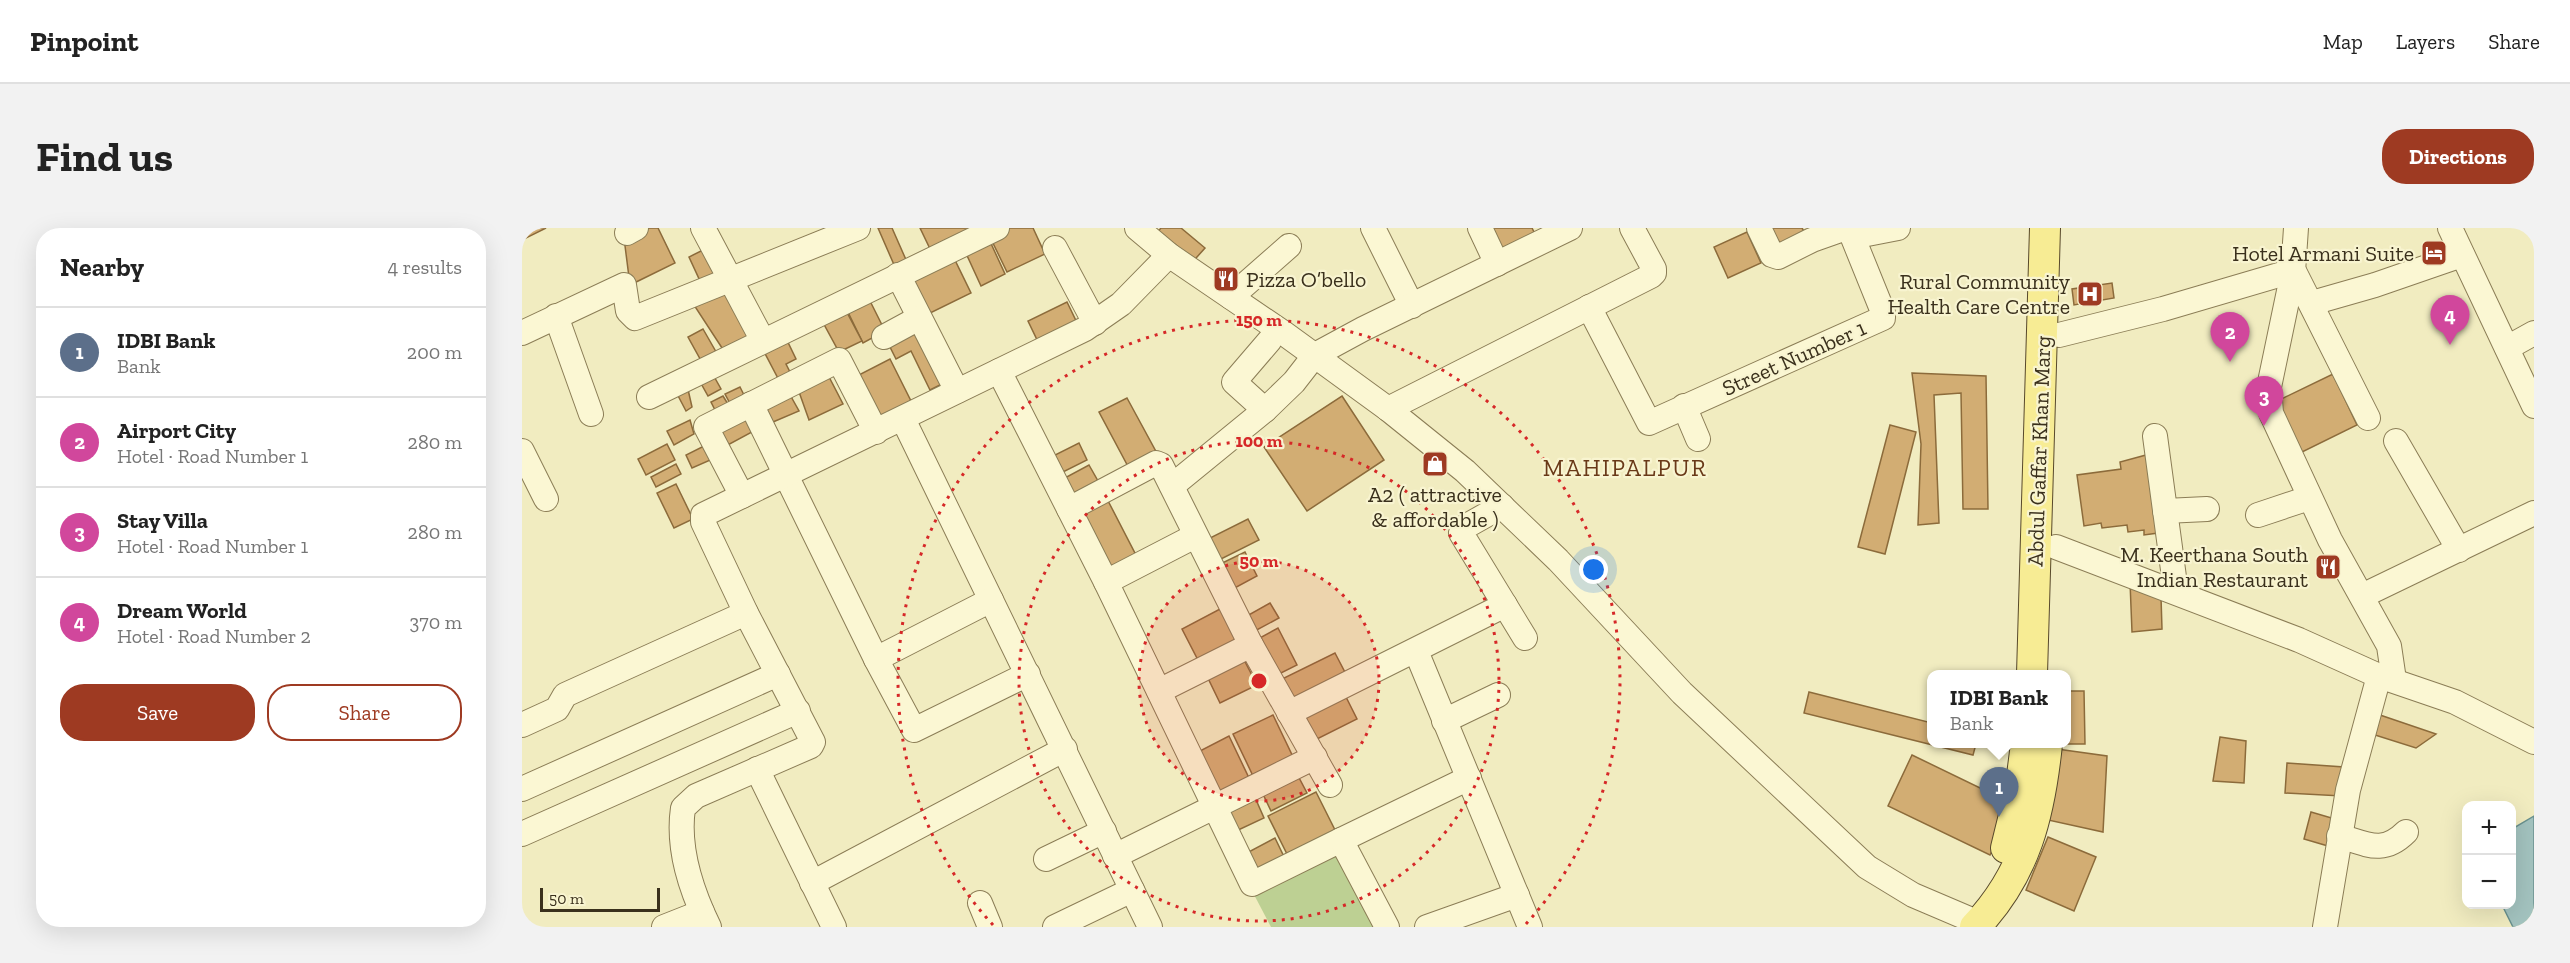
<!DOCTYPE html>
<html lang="en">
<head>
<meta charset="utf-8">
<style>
  body { margin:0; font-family:"Zilla Slab",serif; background:#f2f2f2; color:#222 }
  .controls { position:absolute; right:18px; bottom:18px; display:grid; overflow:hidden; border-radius:12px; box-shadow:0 6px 24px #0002 }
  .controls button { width:54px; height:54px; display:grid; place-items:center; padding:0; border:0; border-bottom:2px solid #e0e0e0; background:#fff; color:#222; font:30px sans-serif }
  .scale { position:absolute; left:18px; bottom:15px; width:120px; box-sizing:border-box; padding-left:6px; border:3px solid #3a301c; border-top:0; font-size:16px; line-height:21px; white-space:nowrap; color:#3a301c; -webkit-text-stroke:4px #f8f4d0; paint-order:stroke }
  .you { position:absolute; left:1072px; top:342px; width:21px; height:21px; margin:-15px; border:4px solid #fff; border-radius:50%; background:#1a73e8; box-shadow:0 0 0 9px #1a73e833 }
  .badge { display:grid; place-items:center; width:39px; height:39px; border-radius:50%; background:#9e3a22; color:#fff; font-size:20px; font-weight:700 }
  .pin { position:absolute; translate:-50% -50px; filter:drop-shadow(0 2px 3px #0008) }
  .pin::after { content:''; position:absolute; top:32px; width:21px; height:18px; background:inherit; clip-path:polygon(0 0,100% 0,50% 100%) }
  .popup { position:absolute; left:1405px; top:442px; width:144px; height:78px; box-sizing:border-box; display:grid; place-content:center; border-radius:12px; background:#fff; filter:drop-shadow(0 2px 4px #0005); font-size:20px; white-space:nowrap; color:#767676 }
  .popup b { font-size:22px; color:#222 }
  .popup::after { content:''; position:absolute; left:50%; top:100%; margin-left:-12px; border:12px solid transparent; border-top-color:#fff }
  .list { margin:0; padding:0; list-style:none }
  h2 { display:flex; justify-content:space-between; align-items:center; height:78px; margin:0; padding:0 24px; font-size:26px }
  h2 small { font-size:20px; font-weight:400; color:#767676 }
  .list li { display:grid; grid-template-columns:39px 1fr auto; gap:18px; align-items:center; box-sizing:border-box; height:90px; padding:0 24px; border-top:2px solid #e0e0e0 }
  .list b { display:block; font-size:22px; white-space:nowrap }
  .list p { margin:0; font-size:20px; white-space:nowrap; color:#767676 }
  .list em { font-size:20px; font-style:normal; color:#767676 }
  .actions { display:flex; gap:12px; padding:18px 24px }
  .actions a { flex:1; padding:14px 0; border:2px solid #9e3a22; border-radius:24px; text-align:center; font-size:21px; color:#9e3a22 }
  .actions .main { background:#9e3a22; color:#fff }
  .map { position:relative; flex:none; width:2012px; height:699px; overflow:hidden; border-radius:24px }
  header { display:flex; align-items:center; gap:36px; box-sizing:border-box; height:84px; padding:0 30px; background:#fff; border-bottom:2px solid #e0e0e0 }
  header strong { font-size:28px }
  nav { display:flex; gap:33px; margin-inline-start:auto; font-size:21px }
  .intro { display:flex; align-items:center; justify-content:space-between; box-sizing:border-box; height:144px; padding:0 36px }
  h1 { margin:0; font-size:42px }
  .button { padding:15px 27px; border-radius:24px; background:#9e3a22; color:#fff; font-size:21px; font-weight:700 }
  main { display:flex; gap:36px; padding:0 36px }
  aside { flex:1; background:#fff; border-radius:24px; box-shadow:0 6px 24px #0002 }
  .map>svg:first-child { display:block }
</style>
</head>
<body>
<header>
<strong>Pinpoint</strong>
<nav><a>Map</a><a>Layers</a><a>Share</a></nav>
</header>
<div class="intro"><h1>Find us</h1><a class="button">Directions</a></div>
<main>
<aside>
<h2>Nearby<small>4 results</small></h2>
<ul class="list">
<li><span class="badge" style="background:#5c6f8a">1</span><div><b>IDBI Bank</b><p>Bank</p></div><em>200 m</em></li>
<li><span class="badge" style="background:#d1479c">2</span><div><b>Airport City</b><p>Hotel · Road Number 1</p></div><em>280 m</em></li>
<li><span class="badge" style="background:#d1479c">3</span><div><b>Stay Villa</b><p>Hotel · Road Number 1</p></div><em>280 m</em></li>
<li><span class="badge" style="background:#d1479c">4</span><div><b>Dream World</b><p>Hotel · Road Number 2</p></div><em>370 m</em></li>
</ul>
<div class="actions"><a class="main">Save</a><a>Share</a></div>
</aside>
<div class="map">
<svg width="2012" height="699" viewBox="0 0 2012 699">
  <rect width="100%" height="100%" fill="#f1ecc0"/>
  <path fill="#bdd093" d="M819 613 862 699H749L728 659Z"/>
  <path fill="#a3c3bf" stroke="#69918f" stroke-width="1.5" d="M2012 588V699H1991L1980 677 1990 676V601Z"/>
  <g fill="#d2ad73" stroke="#8c6b3b" stroke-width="1.5">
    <path d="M0 0H24L0 12Z"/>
    <path d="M122 0H136L153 35 108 57 102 10Z"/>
    <path d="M356 0H370L385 34 373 39Z"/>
    <path d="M398 0H468L411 27Z"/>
    <path d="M486 0H511L523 26 485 44 468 9Z"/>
    <path d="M639 0H659L683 20 667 38 632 8Z"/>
    <path d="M963 0H1010L1013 6 976 25Z"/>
    <path d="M1240 0H1280L1283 5 1250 20Z"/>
    <path d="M1225 4 1239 35 1206 50 1192 19Z"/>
    <path d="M466 9 483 46 459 58 442 21Z"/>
    <path d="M183 21 199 48 179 55 167 29Z"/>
    <path d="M429 24 449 65 398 90 378 49Z"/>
    <path d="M1590 55 1592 70 1552 77 1550 61Z"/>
    <path d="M204 64 229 110 202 123 170 74Z"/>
    <path d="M345 67 363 103 341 115 323 78Z"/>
    <path d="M545 74 558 101 519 120 506 93Z"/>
    <path d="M321 77 340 113 317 124 298 89Z"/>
    <path d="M395 100 424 154 408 162 389 123 374 131 365 113Z"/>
    <path d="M181 101 197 129 182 138 166 109Z"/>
    <path d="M261 104 274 131 264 136 271 150 259 156 238 116Z"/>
    <path d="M368 131 391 177 352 196 329 151Z"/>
    <path d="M189 143 199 161 186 168 176 150Z"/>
    <path d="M305 145 321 176 287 192 276 161Z"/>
    <path d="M1390 145 1464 148 1466 281H1441L1439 165 1412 167 1417 295 1396 297 1399 216Z"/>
    <path d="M1811 146 1835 197 1776 226 1751 175Z"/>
    <path d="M165 157 170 179 164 183 153 162Z"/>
    <path d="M218 159 225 173 211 181 203 166Z"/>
    <path d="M267 165 277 183 251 194 242 178Z"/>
    <path d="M201 168 209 181 196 188 189 174Z"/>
    <path d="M820 168 862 232 785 283 742 219Z"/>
    <path d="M605 170 637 229 609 244 577 184Z"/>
    <path d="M224 191 230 204 204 218 198 203Z"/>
    <path d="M168 192 172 206 152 217 145 203Z"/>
    <path d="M1368 197 1394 204 1363 326 1336 319Z"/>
    <path d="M557 215 565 232 537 246 529 229Z"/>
    <path d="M145 216 153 232 124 247 116 231Z"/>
    <path d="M186 216 193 230 170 240 164 227Z"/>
    <path d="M1624 227 1636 305 1622 307V302L1606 304 1605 297 1580 300 1579 295 1562 298 1555 247 1599 241 1598 234Z"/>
    <path d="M154 236 159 246 134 259 129 249Z"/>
    <path d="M567 237 576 253 548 268 539 252Z"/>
    <path d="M154 256 171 291 152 300 135 265Z"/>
    <path d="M582 265 616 331 587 346 553 281Z"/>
    <path d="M726 291 737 312 693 334 682 313Z"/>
    <path d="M723 324 735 348 709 362 696 337Z"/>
    <path d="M1608 354 1639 369 1640 401 1610 404Z"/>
    <path d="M748 375 757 390 731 404 723 389Z"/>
    <path d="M698 381 717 416 678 436 660 401Z"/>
    <path d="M756 400 775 437 753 448 734 412Z"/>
    <path d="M813 425 827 452 774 478 760 451Z"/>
    <path d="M719 426 735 457 698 475 683 444Z"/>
    <path d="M820 461 835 491 793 512 778 482Z"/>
    <path d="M1544 463H1562L1563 516H1540H1544Z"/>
    <path d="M1287 464 1410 495V516H1454L1451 527 1282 485Z"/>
    <path d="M751 487 772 531 732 550 711 506Z"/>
    <path d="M1858 487 1914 506 1894 520 1853 507Z"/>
    <path d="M707 508 727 550 697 564 674 525Z"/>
    <path d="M1698 509 1724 513 1722 555 1691 553Z"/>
    <path d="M1535 521 1585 528 1581 604 1526 592Z"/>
    <path d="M1390 527 1487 574 1483 595 1468 627 1366 578Z"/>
    <path d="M1765 535 1822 539 1820 568 1763 565Z"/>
    <path d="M774 544 785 565 749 583 740 564Z"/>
    <path d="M794 564 817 610 769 634 746 588Z"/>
    <path d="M731 565 742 590 712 604 700 581Z"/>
    <path d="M1789 584 1813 591 1806 618 1782 611Z"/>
    <path d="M1526 609 1574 629 1552 683 1504 662Z"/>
    <path d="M753 610 765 635 730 652 719 628Z"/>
  </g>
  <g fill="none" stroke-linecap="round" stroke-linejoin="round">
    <g stroke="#8b7d56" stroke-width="26">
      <g id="minor">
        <path d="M181 0 241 113"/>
        <path d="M615 0 647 27 763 106 866 181 943 243 1036 332 1160 465 1345 639 1391 667 1445 690"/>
        <path d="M851 0 890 78"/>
        <path d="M958 0 975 36"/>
        <path d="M1237 0 1250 27 1256 29 1290 12 1324 0"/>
        <path d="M1329 0 1340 7 1376 0"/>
        <path d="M1774 0 1771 44 1747 159 1749 185 1808 312 1867 418 1872 452"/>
        <path d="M1928 0 2012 178"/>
        <path d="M105 5 114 0"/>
        <path d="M533 20 573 95"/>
        <path d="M376 47 435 163"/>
        <path d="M709 69 767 18"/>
        <path d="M1790 75 1853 57 1940 27"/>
        <path d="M1067 79 1127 195 1361 90V84L1327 0"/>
        <path d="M34 88 69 186"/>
        <path d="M0 105 102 57 106 83 113 90 336 0"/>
        <path d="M1537 107 1641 81 1767 44 1773 45 1846 190"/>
        <path d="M362 109 397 90"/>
        <path d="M1985 120 2012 105"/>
        <path d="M477 143 584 354 730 656 819 612 865 699"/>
        <path d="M127 169 475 0"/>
        <path d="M229 176 354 431 392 502 506 446"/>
        <path d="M1162 178 1176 211"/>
        <path d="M866 181 1129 48 1132 45V41L1110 0"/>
        <path d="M743 182 712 154 748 112"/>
        <path d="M381 191 628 699"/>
        <path d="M1633 208 1654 364"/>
        <path d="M1874 213 1937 322"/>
        <path d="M0 223 24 271"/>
        <path d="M650 258 743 182 772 154 793 127 841 101 1048 0"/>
        <path d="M220 268 184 199 317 132 354 204"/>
        <path d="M980 278 941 300 939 305 1003 410"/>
        <path d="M547 281 634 235 639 237 729 417 808 557"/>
        <path d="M1643 283 1685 281"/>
        <path d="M1736 287 1787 270"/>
        <path d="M1534 319 1777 412 1857 448 1933 474 2012 514"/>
        <path d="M584 354 673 308"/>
        <path d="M1840 368 2012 285"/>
        <path d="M894 423 1008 699"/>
        <path d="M354 431 469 372"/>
        <path d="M637 463 729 417"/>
        <path d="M767 485 983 377"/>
        <path d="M922 493 976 467"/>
        <path d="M0 497 35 481 43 467 224 385"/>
        <path d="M235 541 312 699"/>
        <path d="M0 561 256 446"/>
        <path d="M0 606 276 483"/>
        <path d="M1817 608C1845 616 1861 627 1884 604"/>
        <path d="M819 612 947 550"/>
        <path d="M593 628 793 529"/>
        <path d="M524 631 582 603"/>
        <path d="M290 655 543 521"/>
        <path d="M458 675 468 699"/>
        <path d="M142 699 180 684"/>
        <path d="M187 699C169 662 155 621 161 580L174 568 289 518 291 514 224 385 181 294V287L563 101 599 76 647 27"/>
        <path d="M533 699 610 662"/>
        <path d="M905 699 995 667"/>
        <path d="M1803 699 1826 562 1857 448"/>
      </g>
    </g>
    <g stroke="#58492b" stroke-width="32">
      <g id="major">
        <path d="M1510 446 1523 0"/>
        <path d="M1484 620 1498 563 1504 516"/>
        <path d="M1453 699C1504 646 1518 585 1525 516"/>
      </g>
    </g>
    <use href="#minor" stroke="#fbf7d3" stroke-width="24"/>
    <use href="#major" stroke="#f7ec94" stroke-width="30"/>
  </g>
  <circle cx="737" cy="453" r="120" fill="#d62828" fill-opacity=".12"/>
  <g fill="none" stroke="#d62828" stroke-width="3" stroke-dasharray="3 6">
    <circle cx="737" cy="453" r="120"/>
    <circle cx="737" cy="453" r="240"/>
    <path d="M471 697A361 361 0 1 1 1003 697"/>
  </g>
  <defs>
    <g id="hotel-square" transform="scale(1.35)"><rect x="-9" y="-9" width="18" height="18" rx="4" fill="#9e3a22" stroke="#f8f4d0"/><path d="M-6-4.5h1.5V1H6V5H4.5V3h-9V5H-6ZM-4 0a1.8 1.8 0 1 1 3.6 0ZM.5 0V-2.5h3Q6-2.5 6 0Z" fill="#fff"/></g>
    <g id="restaurant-square" transform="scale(1.35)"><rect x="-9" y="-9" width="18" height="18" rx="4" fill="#9e3a22" stroke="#f8f4d0"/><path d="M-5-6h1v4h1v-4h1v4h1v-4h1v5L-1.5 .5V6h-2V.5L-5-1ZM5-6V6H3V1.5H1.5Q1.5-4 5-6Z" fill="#fff"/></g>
    <g id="hospital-square" transform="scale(1.35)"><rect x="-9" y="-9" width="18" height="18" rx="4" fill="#9e3a22" stroke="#f8f4d0"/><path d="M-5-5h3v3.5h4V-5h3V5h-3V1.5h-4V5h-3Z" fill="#fff"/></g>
    <g id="shop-square" transform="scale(1.35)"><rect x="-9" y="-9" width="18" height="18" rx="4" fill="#9e3a22" stroke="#f8f4d0"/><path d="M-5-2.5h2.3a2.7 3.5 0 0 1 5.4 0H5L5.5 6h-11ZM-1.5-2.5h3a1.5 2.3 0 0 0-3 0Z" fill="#fff"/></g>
  </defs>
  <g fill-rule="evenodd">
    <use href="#hotel-square" x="1912" y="25"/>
    <use href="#restaurant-square" x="704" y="51"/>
    <use href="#hospital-square" x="1568" y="66"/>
    <use href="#shop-square" x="913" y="236"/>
    <use href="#restaurant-square" x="1806" y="339"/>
  </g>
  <g text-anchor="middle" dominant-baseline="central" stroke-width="4.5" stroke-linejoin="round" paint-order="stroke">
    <g font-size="22" fill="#3a301c" stroke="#f8f4d0" text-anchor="end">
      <text x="1892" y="25">Hotel Armani Suite</text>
      <text x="724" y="51" text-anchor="start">Pizza O’bello</text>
      <text x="1548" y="53">Rural Community<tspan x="1548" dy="25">Health Care Centre</tspan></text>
      <text x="913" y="266" text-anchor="middle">A2 ( attractive<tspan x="913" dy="25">&amp; affordable )</tspan></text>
      <text x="1786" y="326">M. Keerthana South<tspan x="1786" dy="25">Indian Restaurant</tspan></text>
    </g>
    <g font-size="22" fill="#3a301c" stroke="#f8f4d0">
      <text transform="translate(1272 130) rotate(-24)">Street Number 1</text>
      <text transform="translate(1517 223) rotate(-88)">Abdul Gaffar Khan Marg</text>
    </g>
    <g font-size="24" letter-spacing="1.5" fill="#693918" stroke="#f8f4d0">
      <text x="1103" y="239">MAHIPALPUR</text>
    </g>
  </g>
  <circle cx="737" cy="453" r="9" fill="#d62828" stroke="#f8f4d0" stroke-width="3"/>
  <g font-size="18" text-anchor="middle" font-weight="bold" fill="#d62828" stroke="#f8f4d0" stroke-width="4.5" stroke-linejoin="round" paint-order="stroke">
    <text x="737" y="98">150 m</text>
    <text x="737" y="219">100 m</text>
    <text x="737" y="339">50 m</text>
  </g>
</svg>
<div class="controls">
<button>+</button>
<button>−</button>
</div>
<div class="scale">50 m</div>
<div class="you"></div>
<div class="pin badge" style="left:1477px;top:589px;background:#5c6f8a">1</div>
<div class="popup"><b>IDBI Bank</b>Bank</div>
<div class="pin badge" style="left:1708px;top:134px;background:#d1479c">2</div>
<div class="pin badge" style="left:1742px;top:198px;background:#d1479c">3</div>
<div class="pin badge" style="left:1928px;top:117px;background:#d1479c">4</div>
</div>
</main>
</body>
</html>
